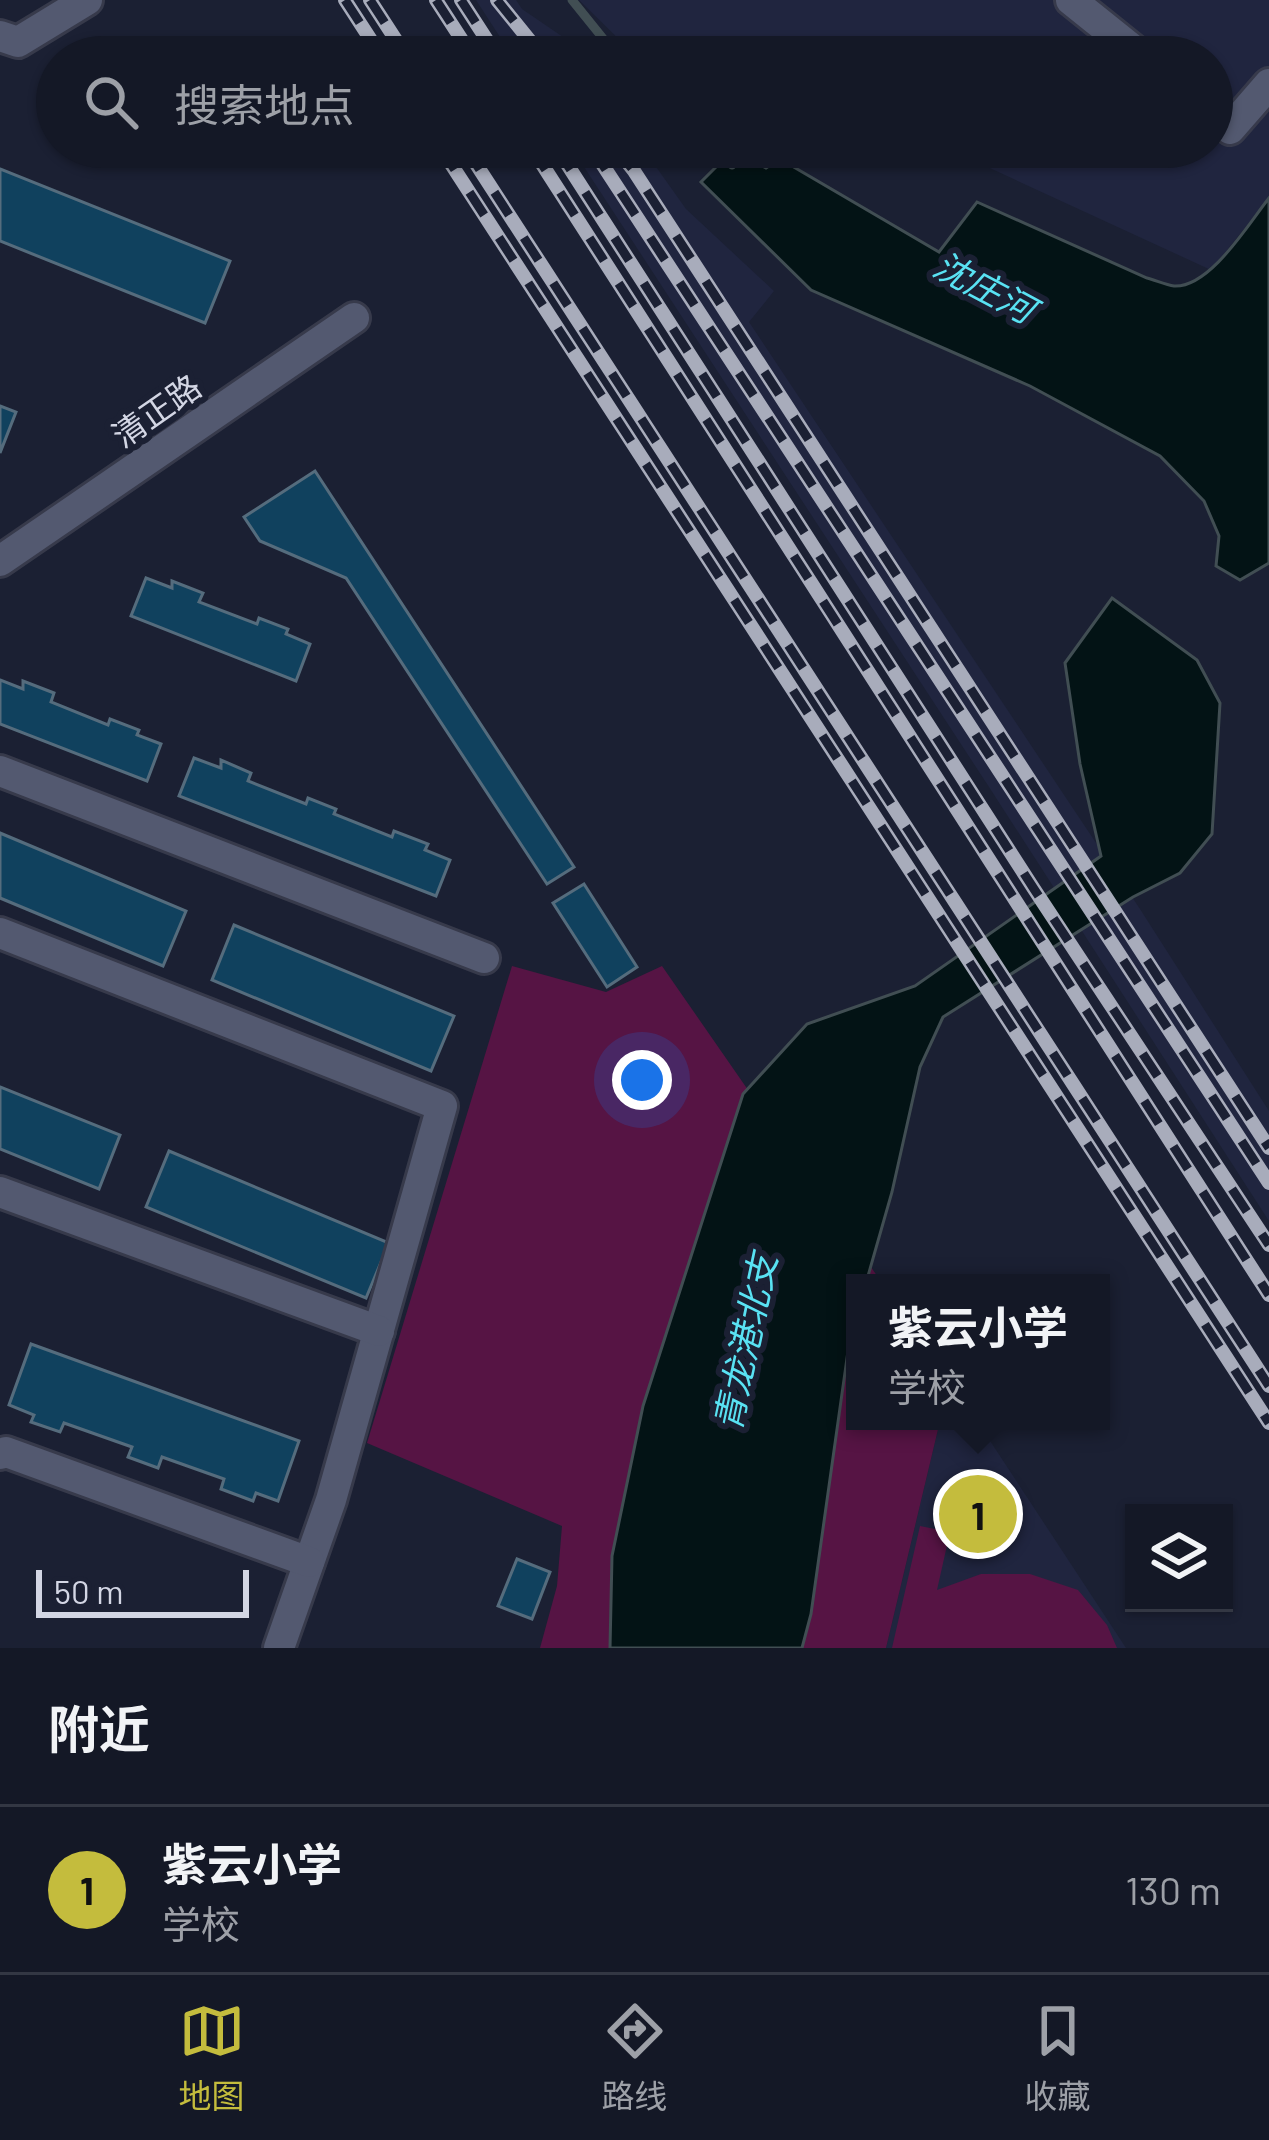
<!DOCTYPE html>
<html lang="zh">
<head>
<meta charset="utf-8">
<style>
  body { margin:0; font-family:Barlow,"Noto Sans SC",sans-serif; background:#212532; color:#f1f3f6 }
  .controls { position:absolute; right:36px; bottom:36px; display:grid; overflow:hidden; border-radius:0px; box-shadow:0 3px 9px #0004 }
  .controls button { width:108px; height:108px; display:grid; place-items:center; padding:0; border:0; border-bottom:3px solid #333743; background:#141826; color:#f1f3f6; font:60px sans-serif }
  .scale { position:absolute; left:36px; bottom:30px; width:213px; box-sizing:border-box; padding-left:12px; border:6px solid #d3d6e4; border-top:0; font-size:33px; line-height:42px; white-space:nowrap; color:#d3d6e4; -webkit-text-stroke:9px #1b2033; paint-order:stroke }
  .you { position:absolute; left:642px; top:1080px; width:42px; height:42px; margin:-30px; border:9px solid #fff; border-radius:50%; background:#1a73e8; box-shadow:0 0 0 18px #1a73e833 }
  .badge { display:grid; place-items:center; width:78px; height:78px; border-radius:50%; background:#c4bc3d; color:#111; font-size:39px; font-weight:700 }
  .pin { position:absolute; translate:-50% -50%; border:6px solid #fff; box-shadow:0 3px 12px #0006 }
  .popup { position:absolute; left:846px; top:1274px; width:264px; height:156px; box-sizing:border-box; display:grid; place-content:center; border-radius:0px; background:#141826; filter:drop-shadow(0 3px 9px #0005); font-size:39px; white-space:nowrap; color:#9da0a7 }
  .popup b { font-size:45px; color:#f1f3f6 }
  .popup::after { content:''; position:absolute; left:50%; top:100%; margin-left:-24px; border:24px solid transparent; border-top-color:#141826 }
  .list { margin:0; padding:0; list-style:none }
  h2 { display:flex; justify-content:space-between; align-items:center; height:156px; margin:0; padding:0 48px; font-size:51px }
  h2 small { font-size:39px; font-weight:400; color:#9da0a7 }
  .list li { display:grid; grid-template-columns:78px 1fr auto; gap:36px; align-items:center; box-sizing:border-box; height:168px; padding:0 48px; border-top:3px solid #333743 }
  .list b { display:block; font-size:45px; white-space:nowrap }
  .list p { margin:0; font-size:39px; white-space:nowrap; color:#9da0a7 }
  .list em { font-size:39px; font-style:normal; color:#9da0a7 }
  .icon { flex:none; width:66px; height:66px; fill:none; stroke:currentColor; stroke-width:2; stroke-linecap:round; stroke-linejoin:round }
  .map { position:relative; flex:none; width:1269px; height:1648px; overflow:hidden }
  .search { position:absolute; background:#141826; box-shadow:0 3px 9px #0004; left:36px; right:36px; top:36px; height:132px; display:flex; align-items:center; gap:30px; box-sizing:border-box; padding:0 42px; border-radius:66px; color:#9da0a7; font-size:45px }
  .sheet { height:324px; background:#141826 }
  nav { display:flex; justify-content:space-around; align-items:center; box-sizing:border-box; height:168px; border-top:3px solid #333743; background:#141826; font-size:33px; color:#9da0a7 }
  nav a { display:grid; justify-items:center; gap:6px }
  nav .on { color:#c4bc3d }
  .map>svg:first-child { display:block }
</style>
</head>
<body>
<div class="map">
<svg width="1269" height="1648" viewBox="0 0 1269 1648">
  <rect width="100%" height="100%" fill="#1b2033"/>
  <g fill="#20253f">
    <path d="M476 0H516L522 9 563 37 577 57H513Z"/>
    <path d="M579 0H1269V198L1211 270 944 147H1212V57H822L805 44 792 57H637Z"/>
    <path d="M571 147H642L686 209 774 291 749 322 1140 909 1269 1111V1221L989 787Z"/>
    <path d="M940 1421H977L1126 1648H886Z"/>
  </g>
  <g fill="#561444">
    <path d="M512 966 606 992 662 966 882 1283H855V1421H940L886 1648H540L557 1586 562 1526 367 1443Z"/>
    <path d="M920 1526 950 1532 937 1590 981 1574H1030L1078 1590 1107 1625 1117 1648H892Z"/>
  </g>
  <g fill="#031315" stroke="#414e53" stroke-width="3">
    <path d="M733 150 766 168 780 159 939 252 977 202 1147 278C1155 280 1166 285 1174 286 1210 288 1249 223 1269 198V563L1240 580 1216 566 1219 536 1204 501 1160 456 1030 386 811 290 701 182Z"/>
    <path d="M1112 598 1197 660 1220 703 1212 834 1180 873 1133 897 943 1017 920 1067 892 1192 866 1283H855V1324L849 1344 811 1614 802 1648H610L612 1556 643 1406 743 1094 807 1024 915 986 1101 856 1080 764 1065 663Z"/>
  </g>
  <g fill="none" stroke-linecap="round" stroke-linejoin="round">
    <g stroke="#414e53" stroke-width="9">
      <path d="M572 0 618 57"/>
      <path d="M709 147 732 165"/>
    </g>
  </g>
  <g fill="#10415e" stroke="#556c7d" stroke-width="3">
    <path d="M0 169 230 261 205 323 0 241Z"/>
    <path d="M0 406 16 412 0 453Z"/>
    <path d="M315 471 574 867 547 884 346 578 260 541 244 517Z"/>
    <path d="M146 578 172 588V581L203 593 199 602 257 624 259 618 288 629 286 634 310 644 296 681 131 616Z"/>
    <path d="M0 680 23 689V681L54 693 51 702 108 725 110 719 139 730 137 735 161 744 147 781 0 724Z"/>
    <path d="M194 758 221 768V760L251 773 248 781 306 804 308 798 336 809 334 814 392 837 394 831 428 844 425 850 450 860 436 896 179 796Z"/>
    <path d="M0 833 186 911 163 966 0 898Z"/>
    <path d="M584 884 637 967 607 987 553 903Z"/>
    <path d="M234 925 454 1016 431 1071 212 980Z"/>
    <path d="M0 1087 120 1135 99 1189 0 1149Z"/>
    <path d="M169 1151 389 1243 366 1298 146 1207Z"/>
    <path d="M31 1344 299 1441 278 1501 256 1493 253 1501 221 1489 224 1479 162 1457 158 1468 128 1457 132 1447 64 1423 60 1432 31 1422 34 1415 9 1405Z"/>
    <path d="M517 1559 550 1572 532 1619 498 1606Z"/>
  </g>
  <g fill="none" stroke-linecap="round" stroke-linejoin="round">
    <g stroke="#373a4b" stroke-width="36">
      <g id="minor">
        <path d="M1071 0 1142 57"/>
        <path d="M0 36 18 42 87 0"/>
        <path d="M1212 114 1230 129 1269 84"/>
        <path d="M0 561 354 318"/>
        <path d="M0 771 484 958"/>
        <path d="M0 933 442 1106 331 1500 279 1648"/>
        <path d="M0 1192 379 1331"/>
        <path d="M0 1454 6 1452 309 1562"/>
      </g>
    </g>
    <use href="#minor" stroke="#535970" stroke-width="30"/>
    <g stroke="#a8acbb" stroke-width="14">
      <g id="rail">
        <path d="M345 0 382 57"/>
        <path d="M370 0 407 57"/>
        <path d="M436 0 473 57"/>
        <path d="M461 0 498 57"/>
        <path d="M497 0 543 57"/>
        <path d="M440 147 1269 1423"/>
        <path d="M465 147 1269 1386"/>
        <path d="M531 147 1269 1295"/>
        <path d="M556 147 1034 889 1269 1245"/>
        <path d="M591 147 1269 1183"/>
        <path d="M615 147 634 171 1269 1148"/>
      </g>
    </g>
    <use href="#rail" stroke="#1b2033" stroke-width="9" stroke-dasharray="27" stroke-linecap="butt"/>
  </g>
  <g text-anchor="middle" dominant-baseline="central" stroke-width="12" stroke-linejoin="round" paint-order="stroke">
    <g font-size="33" fill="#d3d6e4" stroke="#1b2033">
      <text transform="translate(156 410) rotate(-35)">清正路</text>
    </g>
    <g font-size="36" font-style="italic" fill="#59e2f3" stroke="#1b2033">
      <text transform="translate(985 286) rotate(28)">沈庄河</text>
      <text transform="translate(744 1342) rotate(-78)">青龙港北支</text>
    </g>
  </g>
</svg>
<div class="controls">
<button><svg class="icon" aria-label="layers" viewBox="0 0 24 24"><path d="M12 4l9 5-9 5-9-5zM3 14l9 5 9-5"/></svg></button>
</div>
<div class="scale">50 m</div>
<div class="you"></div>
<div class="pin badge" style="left:978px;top:1514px">1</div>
<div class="popup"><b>紫云小学</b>学校</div>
<div class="search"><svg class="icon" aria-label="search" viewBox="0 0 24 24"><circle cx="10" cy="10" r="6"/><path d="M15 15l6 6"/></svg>搜索地点</div>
</div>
<section class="sheet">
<h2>附近<small></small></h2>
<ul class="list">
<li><span class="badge">1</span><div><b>紫云小学</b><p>学校</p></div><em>130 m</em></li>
</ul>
</section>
<nav>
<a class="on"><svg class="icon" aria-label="map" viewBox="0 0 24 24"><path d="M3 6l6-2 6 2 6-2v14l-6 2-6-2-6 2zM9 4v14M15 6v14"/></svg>地图</a>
<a><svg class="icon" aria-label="directions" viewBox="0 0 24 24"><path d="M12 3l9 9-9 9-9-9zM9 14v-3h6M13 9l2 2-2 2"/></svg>路线</a>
<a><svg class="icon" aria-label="saved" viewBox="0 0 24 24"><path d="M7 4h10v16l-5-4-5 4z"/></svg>收藏</a>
</nav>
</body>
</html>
